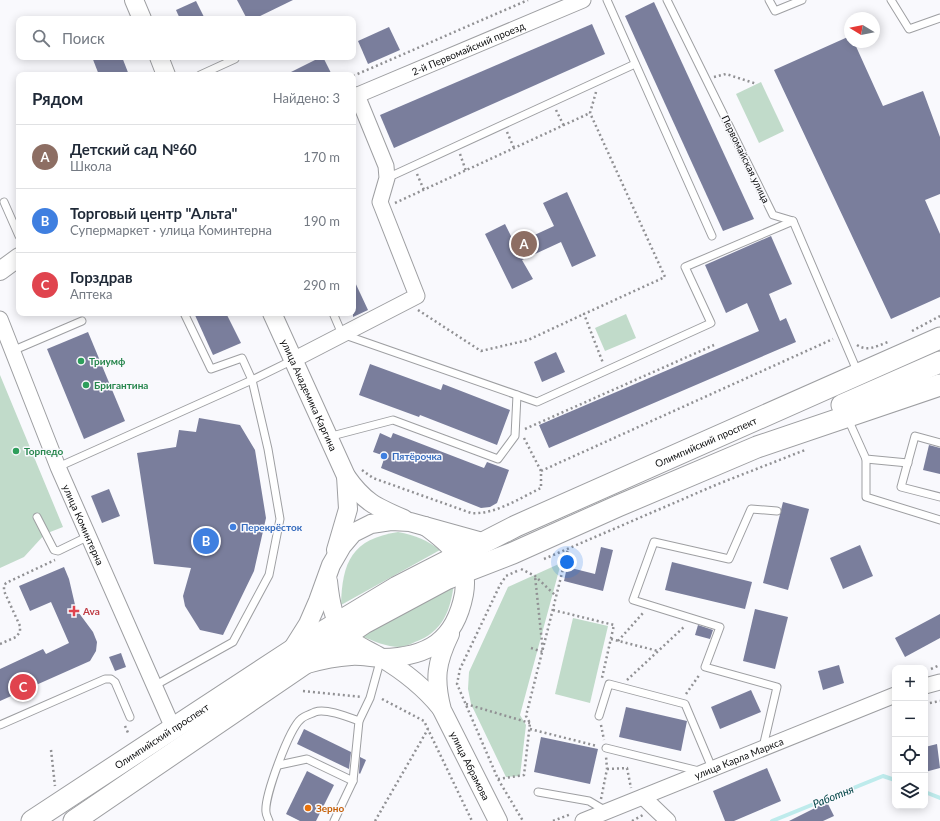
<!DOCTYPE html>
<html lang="ru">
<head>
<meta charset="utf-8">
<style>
  body { margin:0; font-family:Lato,sans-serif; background:#f2f2f3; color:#1f2937 }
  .controls { position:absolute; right:12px; bottom:12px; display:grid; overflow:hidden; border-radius:8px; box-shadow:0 2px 10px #0003 }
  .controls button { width:36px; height:36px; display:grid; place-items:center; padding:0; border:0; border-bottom:1px solid #e0e1e3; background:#fff; color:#1f2937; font:20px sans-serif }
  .compass { position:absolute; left:844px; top:12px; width:36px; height:36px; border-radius:50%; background:#fff; box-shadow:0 2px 10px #0003; rotate:280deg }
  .you { position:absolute; left:567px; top:562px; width:14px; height:14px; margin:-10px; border:3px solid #fff; border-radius:50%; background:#1a73e8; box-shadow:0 0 0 6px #1a73e833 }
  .badge { display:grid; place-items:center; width:26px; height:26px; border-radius:50%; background:#1a5c92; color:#fff; font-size:13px; font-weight:700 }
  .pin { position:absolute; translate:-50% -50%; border:2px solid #fff; box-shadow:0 1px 4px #0006 }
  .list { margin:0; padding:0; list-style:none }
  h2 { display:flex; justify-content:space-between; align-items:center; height:52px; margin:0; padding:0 16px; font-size:17px }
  h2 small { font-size:13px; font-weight:400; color:#747a83 }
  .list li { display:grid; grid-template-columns:26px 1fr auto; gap:12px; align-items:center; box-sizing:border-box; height:64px; padding:0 16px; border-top:1px solid #e0e1e3 }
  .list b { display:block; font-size:15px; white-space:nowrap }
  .list p { margin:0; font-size:13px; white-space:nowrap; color:#747a83 }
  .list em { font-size:13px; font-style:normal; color:#747a83 }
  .icon { flex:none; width:22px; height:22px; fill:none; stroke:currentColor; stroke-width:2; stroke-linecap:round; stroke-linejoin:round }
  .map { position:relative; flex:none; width:940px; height:821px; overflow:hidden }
  .search { position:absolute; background:#fff; box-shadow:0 2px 10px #0003; left:16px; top:16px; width:340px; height:44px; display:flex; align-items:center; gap:10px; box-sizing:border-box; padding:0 14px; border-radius:8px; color:#747a83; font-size:15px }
  .panel { position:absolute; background:#fff; box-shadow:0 2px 10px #0003; left:16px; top:72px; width:340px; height:244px; border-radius:8px }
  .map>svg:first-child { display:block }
</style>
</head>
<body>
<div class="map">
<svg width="940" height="821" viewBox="0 0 940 821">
  <rect width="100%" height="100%" fill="#f9f9fd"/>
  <g fill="#c1dbca">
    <path d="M761 82 784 131 759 143 736 94Z"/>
    <path d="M626 314 636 338 605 351 595 328Z"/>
    <path d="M0 375 63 527 45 534 24 557 0 568Z"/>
    <path d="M398 532C415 535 427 540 440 550L341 605C342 562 352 539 398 532Z"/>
    <path d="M561 563 520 715 526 725 520 776 506 777 471 704 468 689 469 672 508 587Z"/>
    <path d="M454 582C451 610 443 632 415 642 410 644 405 647 400 647 386 647 374 641 361 636Z"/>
    <path d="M573 618 608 626 590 703 555 694Z"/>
  </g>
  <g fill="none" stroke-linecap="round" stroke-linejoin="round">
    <g stroke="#beebec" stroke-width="4">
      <path d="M925 792 940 798"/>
      <path d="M772 821 883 776 895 780"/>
    </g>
  </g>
  <g fill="#7a7e9c">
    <path d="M237 0H293L254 19H247Z"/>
    <path d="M196 1 205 19H180L176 10Z"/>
    <path d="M654 2 754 219 723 231 625 16Z"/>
    <path d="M592 24 605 54 394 148 380 115Z"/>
    <path d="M389 27 400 50 368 64 358 41Z"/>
    <path d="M850 36V42H854L883 106 923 91 940 137V194L925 200 940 234V297L891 319 774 70Z"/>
    <path d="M92 57H122L129 75H99Z"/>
    <path d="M321 57H323L332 75H285Z"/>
    <path d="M567 192 596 256 572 267 561 242 522 260 533 279 512 289 485 234 505 224 515 244 554 226 543 203Z"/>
    <path d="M771 236 792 284 769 294 780 321 786 318 796 342 549 448 539 425 759 331 747 303 726 313 705 265Z"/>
    <path d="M353 278 368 310 353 317Z"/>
    <path d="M194 313H226L241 343 213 355Z"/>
    <path d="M88 332 125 421 84 439 47 349Z"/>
    <path d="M556 352 565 372 542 382 534 362Z"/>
    <path d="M370 364 441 390 443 384 510 410 497 445 420 415 419 417 359 395Z"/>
    <path d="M199 418 240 425 255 450 266 518 254 571 223 635 200 630 185 606 183 596 191 568 154 564 137 453 176 447 179 430 196 432Z"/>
    <path d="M380 433 391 438 393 433 484 468 487 462 509 470 497 503 490 507 481 508 381 468 385 456 373 452Z"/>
    <path d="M929 445 940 448V474L923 470Z"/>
    <path d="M109 489 120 516 102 523 91 496Z"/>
    <path d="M783 502 809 509 788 590 763 583Z"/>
    <path d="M860 545 873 576 843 589 830 558Z"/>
    <path d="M601 547 613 550 603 591 564 581 567 567 595 574Z"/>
    <path d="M672 562 752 582 745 609 665 590Z"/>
    <path d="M64 567 69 579 76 609 93 632 97 642 96 651 90 661 0 701V669L43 649 46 654 69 643 51 602 30 611 19 586Z"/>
    <path d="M755 609 788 617 775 669 743 661Z"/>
    <path d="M940 614V638L905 657 895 638Z"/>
    <path d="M698 625 713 630 710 639 695 635Z"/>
    <path d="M121 653 126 667 115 671 109 657Z"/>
    <path d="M839 665 844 683 823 690 818 671Z"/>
    <path d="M751 690 761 712 720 729 711 707Z"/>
    <path d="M626 707 687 721 681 751 619 737Z"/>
    <path d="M304 729 351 752 349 769 297 744Z"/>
    <path d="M541 737 598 749 590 784 534 772Z"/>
    <path d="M937 744 940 768 925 772V747Z"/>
    <path d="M360 757 366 760 360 774 359 773Z"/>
    <path d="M767 768 781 801 734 821H725L713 791Z"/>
    <path d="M307 771 334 785 316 821H300L286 814Z"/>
    <path d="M827 802 834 816 823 821H789Z"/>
  </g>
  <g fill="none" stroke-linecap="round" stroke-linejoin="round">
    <g stroke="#9e9fa2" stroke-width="9">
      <g id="service">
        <path d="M607 0 712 236"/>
        <path d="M667 0 773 215 793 221 858 373"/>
        <path d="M769 0 775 11 802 0"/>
        <path d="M891 0 909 29 940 18"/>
        <path d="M200 75 235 59"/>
        <path d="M387 178 635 64"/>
        <path d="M4 202 19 236"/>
        <path d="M333 313 342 334 537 402 711 323 685 267 793 221"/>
        <path d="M12 351 82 321"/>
        <path d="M848 419 866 459 908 463"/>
        <path d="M328 437 393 420 498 459 515 436 517 395"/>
        <path d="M940 443 915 436 901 487 940 497"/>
        <path d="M866 459V497L940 520"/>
        <path d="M58 467 252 380 293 360"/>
        <path d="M37 517 54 550 58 551 89 536"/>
        <path d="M154 686 233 642 269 575 280 519 268 449 252 380 242 358 211 369 184 313"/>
        <path d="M599 716 609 684 685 704 712 768"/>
        <path d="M0 725 105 679H111L115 682 130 717"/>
        <path d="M763 747 777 687 705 667 720 627 633 600 654 542 729 559 751 509 777 511"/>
        <path d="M606 748 699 771"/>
        <path d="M279 765 307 759 353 781"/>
        <path d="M538 792 589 801 606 811"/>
        <path d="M269 821C268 818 266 815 266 812 264 797 289 729 301 719 304 716 311 714 315 712 326 708 348 717 359 721"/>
        <path d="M334 821 353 781 359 721 370 698 381 658"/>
      </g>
    </g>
    <g stroke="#9e9fa2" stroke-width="17">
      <g id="minor">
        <path id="s1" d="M353 97 583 0"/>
        <path id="s2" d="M0 319 58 467 173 728"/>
        <path d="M293 360 417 296 380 202 387 178 386 166 357 95"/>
        <path d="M925 686 940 682"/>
        <path d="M643 797 668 821"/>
        <path id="s3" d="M583 821 895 695"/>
      </g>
    </g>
    <g stroke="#9e9fa2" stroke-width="20">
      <g id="tertiary">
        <path d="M134 0 142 19"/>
        <path d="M159 57 166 75"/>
        <path d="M0 271 19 257"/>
        <path id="s4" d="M272 313 346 476C364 502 376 507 404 519"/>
        <path d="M336 550 348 509 346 476"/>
        <path d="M328 581C330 600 333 621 346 636 354 645 369 650 380 657 402 670 424 687 441 708"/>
        <path id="s5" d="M450 634C436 663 434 679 442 710L498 821"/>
        <path d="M291 651 308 624 318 601 331 565 342 546 353 533 371 524 391 521 410 522 482 542"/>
        <path d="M307 664C321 660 336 657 351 656 361 655 372 658 382 658 428 657 455 641 464 594 470 561 450 544 425 526"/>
      </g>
    </g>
    <g stroke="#9e9fa2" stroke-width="23">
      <g id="secondary">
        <path d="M842 405 940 362"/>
        <path id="s6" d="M32 821 291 651 397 587 516 526 940 338"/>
        <path d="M74 821 364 623 446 579 513 553 618 506 757 447 940 385"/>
      </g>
    </g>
    <g stroke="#919194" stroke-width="2.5" stroke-dasharray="2 3" stroke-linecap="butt">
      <path d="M353 76 528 0"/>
      <path d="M714 77 726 74 757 84"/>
      <path d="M596 92 590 113 665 277 584 314 603 363"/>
      <path d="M556 110 564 126"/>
      <path d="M507 132 514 148"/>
      <path d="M460 154 466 171"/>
      <path d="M417 174 424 190"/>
      <path d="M395 203 590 113"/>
      <path d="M418 310 481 351 528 340 584 314"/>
      <path d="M912 331 940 316"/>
      <path d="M857 345C867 352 877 346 888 342"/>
      <path d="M525 429 714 345"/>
      <path d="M524 438 541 471"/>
      <path d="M362 470 373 478 471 513C495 515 520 498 541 488V471L833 339"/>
      <path d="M544 559 718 484 805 450"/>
      <path d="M521 569 535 576 556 596"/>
      <path d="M517 571 506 576 500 585 460 669 457 684 498 779 523 821"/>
      <path d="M553 610 614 625 602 678"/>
      <path d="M611 639 658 651"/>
      <path d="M618 641 643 613"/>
      <path d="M0 644 16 637 20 632V626L4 591V586L6 583 55 560"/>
      <path d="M531 648 543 652 535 576"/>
      <path d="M931 669 940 665"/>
      <path d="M627 680 685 626"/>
      <path d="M303 691 362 697"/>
      <path d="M686 694 700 674"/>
      <path d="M382 699 424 721 472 821"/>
      <path d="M466 704 530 723"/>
      <path d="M925 704 940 701"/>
      <path d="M601 725 604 740"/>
      <path d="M125 726 129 735"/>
      <path d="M530 729 597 746"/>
      <path d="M51 750 55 786"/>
      <path d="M607 769 627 768 631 788"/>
      <path d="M498 779 524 775 530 723 526 716 568 549"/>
      <path d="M601 799 607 769 606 756"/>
      <path d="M375 821 428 729"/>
      <path d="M553 821 571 814"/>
      <path d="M632 821 643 815"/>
    </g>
    <use href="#service" stroke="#fff" stroke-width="7"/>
    <use href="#minor" stroke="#fff" stroke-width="15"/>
    <use href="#tertiary" stroke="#fff" stroke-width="18"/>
    <use href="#secondary" stroke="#fff" stroke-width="21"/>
  </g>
  <g fill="#2e9e5b" stroke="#f9f9fd" stroke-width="1.5">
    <circle cx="81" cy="361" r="4"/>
    <circle cx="86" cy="385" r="4"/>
    <circle cx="16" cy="451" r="4"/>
  </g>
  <g fill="#3f7fe0" stroke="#f9f9fd" stroke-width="1.5">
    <circle cx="384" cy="456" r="4"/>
    <circle cx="233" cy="527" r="4"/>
  </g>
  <path fill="#e0444e" stroke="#f9f9fd" stroke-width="1.5" d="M72 605h4v4h4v4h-4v4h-4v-4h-4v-4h4z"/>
  <circle fill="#e8710a" stroke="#f9f9fd" stroke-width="1.5" cx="308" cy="808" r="4"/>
  <g text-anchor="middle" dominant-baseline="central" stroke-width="3" stroke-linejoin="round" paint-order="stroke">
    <g font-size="10" fill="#0e0f10" stroke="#f9f9fd">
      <text stroke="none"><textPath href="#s1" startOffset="125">2-й Первомайский проезд</textPath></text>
      <text transform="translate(746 159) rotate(64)">Первомайская улица</text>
      <text stroke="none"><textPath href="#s4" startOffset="90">улица Академика Каргина</textPath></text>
      <text stroke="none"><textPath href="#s6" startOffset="775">Олимпийский проспект</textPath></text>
      <text stroke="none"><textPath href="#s2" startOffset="222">улица Коминтерна</textPath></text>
      <text stroke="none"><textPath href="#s6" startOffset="155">Олимпийский проспект</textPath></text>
      <text stroke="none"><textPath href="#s3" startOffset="168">улица Карла Маркса</textPath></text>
      <text stroke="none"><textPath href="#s5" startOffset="141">улица Абрамова</textPath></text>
    </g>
    <g font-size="10" font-weight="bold" fill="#27864d" stroke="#f9f9fd" text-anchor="start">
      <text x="89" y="361">Триумф</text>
      <text x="94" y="385">Бригантина</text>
      <text x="24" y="451">Торпедо</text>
    </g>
    <g font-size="10" font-weight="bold" fill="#366cbe" stroke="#f9f9fd" text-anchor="start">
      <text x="392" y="456">Пятёрочка</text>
      <text x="241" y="527">Перекрёсток</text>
    </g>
    <g font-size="10" font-weight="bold" fill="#be3a42" stroke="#f9f9fd" text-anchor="start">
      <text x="83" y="611">Ava</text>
    </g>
    <g font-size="10" font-weight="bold" fill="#c56008" stroke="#f9f9fd" text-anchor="start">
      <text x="316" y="808">Зерно</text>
    </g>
    <g font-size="11" font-style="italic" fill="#004446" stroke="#f9f9fd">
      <text transform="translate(833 796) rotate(-22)">Работня</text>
    </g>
  </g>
</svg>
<div class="controls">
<button>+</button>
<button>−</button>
<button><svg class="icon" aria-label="locate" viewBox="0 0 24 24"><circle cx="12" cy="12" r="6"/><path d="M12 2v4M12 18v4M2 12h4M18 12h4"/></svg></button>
<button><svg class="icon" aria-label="layers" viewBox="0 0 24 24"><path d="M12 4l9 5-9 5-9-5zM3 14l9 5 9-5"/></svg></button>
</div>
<svg class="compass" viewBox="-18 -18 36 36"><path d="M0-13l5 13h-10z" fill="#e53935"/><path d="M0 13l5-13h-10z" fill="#747a83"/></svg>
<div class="you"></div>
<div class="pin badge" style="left:524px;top:244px;background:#8d6e63">A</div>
<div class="pin badge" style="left:206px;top:541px;background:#3f7fe0">B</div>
<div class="pin badge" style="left:23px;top:687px;background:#e0444e">C</div>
<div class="search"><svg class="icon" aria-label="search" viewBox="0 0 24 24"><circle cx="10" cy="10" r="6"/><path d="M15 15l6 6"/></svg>Поиск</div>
<section class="panel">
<h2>Рядом<small>Найдено: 3</small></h2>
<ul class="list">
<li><span class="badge" style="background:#8d6e63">A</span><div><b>Детский сад №60</b><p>Школа</p></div><em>170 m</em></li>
<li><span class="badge" style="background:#3f7fe0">B</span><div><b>Торговый центр &quot;Альта&quot;</b><p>Супермаркет · улица Коминтерна</p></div><em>190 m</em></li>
<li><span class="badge" style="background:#e0444e">C</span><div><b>Горздрав</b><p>Аптека</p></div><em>290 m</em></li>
</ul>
</section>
</div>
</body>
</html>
